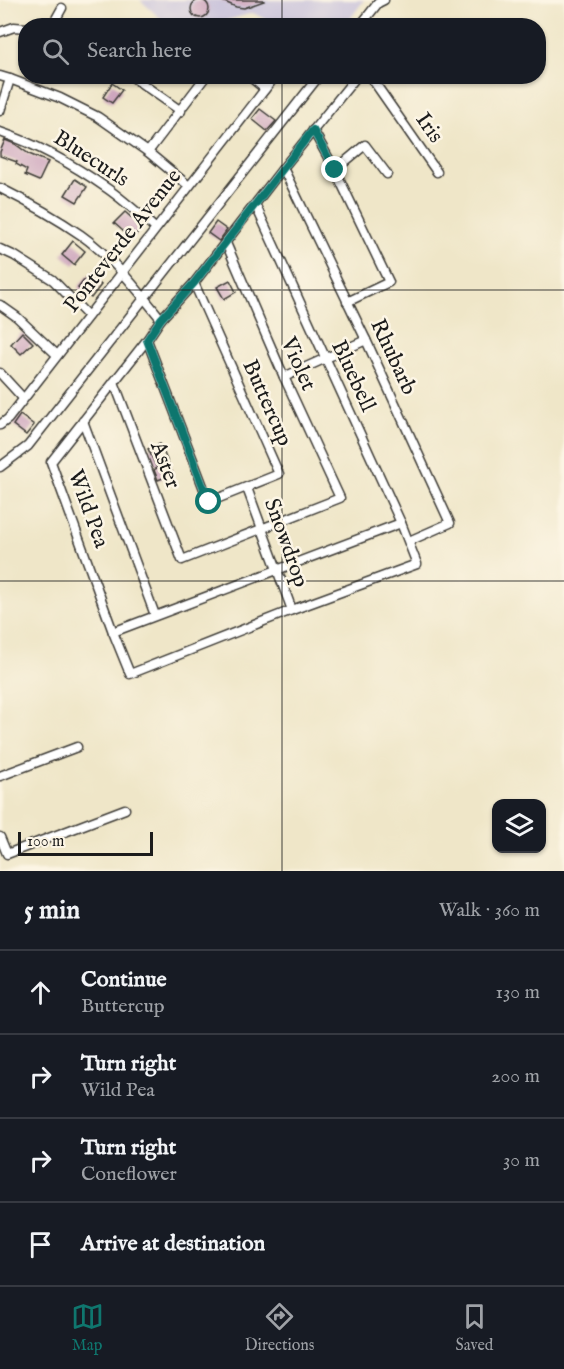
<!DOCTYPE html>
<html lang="en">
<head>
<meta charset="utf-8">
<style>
  body { margin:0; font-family:"IM FELL English",serif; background:#20242c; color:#f1f3f6 }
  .controls { position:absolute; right:18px; bottom:18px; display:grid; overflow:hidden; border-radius:12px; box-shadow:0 2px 4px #0004 }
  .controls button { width:54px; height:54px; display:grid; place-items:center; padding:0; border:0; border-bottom:2px solid #363941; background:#171b24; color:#f1f3f6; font:30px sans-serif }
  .scale { position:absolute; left:18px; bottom:15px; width:135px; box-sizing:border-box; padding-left:6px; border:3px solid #1c1c1c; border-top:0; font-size:16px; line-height:21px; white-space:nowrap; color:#1c1c1c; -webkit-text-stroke:4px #fcf5e5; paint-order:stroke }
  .stop { position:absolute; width:18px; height:18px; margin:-14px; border:4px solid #0f766e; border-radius:50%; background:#fff }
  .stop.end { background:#0f766e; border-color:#fff; box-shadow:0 2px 6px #0008 }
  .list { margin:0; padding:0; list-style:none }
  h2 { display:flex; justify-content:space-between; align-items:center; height:78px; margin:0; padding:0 24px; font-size:26px }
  h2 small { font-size:20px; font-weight:400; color:#9ea1a6 }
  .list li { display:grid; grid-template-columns:39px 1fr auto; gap:18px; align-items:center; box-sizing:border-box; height:84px; padding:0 24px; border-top:2px solid #363941 }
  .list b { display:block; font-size:22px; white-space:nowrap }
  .list p { margin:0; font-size:20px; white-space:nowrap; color:#9ea1a6 }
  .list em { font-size:20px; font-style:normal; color:#9ea1a6 }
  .icon { flex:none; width:33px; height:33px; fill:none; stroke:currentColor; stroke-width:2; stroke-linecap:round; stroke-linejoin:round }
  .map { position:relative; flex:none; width:564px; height:871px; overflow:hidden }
  .search { position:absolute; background:#171b24; box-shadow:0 2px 4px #0004; left:18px; right:18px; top:18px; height:66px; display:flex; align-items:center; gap:15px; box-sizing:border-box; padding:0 21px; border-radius:24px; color:#9ea1a6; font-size:22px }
  .sheet { height:414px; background:#171b24 }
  nav { display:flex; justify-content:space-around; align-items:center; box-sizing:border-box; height:84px; border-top:2px solid #363941; background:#171b24; font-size:16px; color:#9ea1a6 }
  nav a { display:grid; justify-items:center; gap:3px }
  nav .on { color:#0f766e }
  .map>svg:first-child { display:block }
</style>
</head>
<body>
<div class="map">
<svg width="564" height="871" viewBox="0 0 564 871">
  <rect width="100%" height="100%" fill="#fcf5e5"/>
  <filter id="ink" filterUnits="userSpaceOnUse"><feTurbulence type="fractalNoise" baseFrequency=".0167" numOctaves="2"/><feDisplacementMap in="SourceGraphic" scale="12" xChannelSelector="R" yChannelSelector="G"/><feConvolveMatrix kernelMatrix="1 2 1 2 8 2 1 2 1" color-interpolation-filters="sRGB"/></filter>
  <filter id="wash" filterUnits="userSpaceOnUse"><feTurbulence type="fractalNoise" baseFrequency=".008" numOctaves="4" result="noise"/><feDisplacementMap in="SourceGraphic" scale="24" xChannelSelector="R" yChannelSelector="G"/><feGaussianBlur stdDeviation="1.35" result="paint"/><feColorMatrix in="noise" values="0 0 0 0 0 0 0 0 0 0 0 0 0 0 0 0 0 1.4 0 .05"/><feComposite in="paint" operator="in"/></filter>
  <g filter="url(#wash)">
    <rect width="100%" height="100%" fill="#efe6c8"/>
    <path fill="#c6c0da" d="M140 0H364L345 26 276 25 253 13 210 25H168Z"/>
    <g id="blocks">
      <g fill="#caa0bb">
        <path d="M220 0H263L264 1 244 8 236 7Z"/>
        <circle cx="200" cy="9" r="9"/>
        <path d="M112 83 122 90 112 103 103 97Z"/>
        <path d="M260 109 276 121 267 131 252 119Z"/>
        <path d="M5 140 15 144 29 154 48 162 39 181 25 175 27 170 16 164 17 162 0 156V152Z"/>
        <path d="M75 179 87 187 77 202 65 195Z"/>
        <path d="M125 212 142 227 132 239 114 223Z"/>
        <path d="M216 222 227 230 219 241 208 233Z"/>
        <path d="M73 241 85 251 74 265 62 255Z"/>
        <path d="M88 275 101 285 91 298 78 288Z"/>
        <path d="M230 280 236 292 224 299 217 287Z"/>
        <path d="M22 332 33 343 21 354 11 344Z"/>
        <path d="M20 415 34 425 26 435 13 425Z"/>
        <path d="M160 444 173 474 158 480 154 470 157 468 148 449Z"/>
      </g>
    </g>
  </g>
  <g filter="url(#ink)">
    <use href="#blocks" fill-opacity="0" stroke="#3c3a36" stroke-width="1.5"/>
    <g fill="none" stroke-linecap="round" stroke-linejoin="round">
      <g stroke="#3c3a36" stroke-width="11">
        <g id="minor">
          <path d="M52 26 62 8"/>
          <path d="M360 26 378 3 384 0"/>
          <path d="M0 32 14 27 26 28"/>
          <path d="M0 76 10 79 60 98 98 117 148 152 189 186"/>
          <path d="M131 76 181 111"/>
          <path d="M249 76 265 89"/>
          <path d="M370 76 437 172"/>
          <path d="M0 111 10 79"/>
          <path d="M313 130 335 170 389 282 347 302"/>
          <path d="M0 132C39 145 74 165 108 189 125 201 140 215 155 228"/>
          <path d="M148 152 206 76"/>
          <path d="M283 168 366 340 450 523 409 541"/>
          <path d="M335 170 365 145 387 174"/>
          <path d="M0 188C28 202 55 217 81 235 112 257 137 289 161 319"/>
          <path d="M255 204 401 523 417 564 292 610 130 674 113 632 51 462 147 340 161 319 194 283 283 168 357 76"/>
          <path d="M0 249 15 256 53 280 88 316"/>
          <path d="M0 305 17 317 57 355"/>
          <path d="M147 340 209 502 279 474 194 283"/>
          <path d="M0 373 23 398"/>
          <path d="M284 377 366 340"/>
          <path d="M114 382 182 560 340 498 284 377 226 243"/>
          <path d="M83 421 155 615"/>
          <path d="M0 425 8 419 273 79"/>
          <path d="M0 467 28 446 319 76"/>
          <path d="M247 488 292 610"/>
          <path d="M113 632 401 523"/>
          <path d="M0 776 77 747"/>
          <path d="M0 837 7 854 125 809"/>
        </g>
      </g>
      <use href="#minor" stroke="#fff" stroke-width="8"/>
    </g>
  </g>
  <g fill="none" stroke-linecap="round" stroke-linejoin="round" filter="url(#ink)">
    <path stroke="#0f766e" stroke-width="8" d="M209 502 147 340 161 319 194 283 313 130 335 170"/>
  </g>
  <path fill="none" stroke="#1c1c1c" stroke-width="1.5" stroke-opacity="0.55" d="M282 0V26M282 76V871M0 290H564M0 581H564"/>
  <g text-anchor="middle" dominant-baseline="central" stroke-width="5" stroke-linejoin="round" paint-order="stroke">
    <g font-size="22" fill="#1c1c1c" stroke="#fcf5e5">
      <text transform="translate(429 128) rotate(55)">Iris</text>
      <text transform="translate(91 159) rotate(33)">Bluecurls</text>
      <text transform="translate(123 241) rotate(-52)">Ponteverde Avenue</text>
      <text transform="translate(393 357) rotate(65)">Rhubarb</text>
      <text transform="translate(298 364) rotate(66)">Violet</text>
      <text transform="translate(353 376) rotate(65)">Bluebell</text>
      <text transform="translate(267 403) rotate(66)">Buttercup</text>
      <text transform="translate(165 465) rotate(69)">Aster</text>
      <text transform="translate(88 509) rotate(70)">Wild Pea</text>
      <text transform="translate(286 543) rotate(70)">Snowdrop</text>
    </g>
  </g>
</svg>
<div class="controls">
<button><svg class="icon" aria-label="layers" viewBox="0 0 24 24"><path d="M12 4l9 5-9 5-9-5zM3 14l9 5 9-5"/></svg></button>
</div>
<div class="scale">100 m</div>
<div class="stop" style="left:209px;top:502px"></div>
<div class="stop end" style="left:335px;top:170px"></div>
<div class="search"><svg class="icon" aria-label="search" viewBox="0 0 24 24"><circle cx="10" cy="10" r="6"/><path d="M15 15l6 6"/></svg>Search here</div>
</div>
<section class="sheet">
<h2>5 min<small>Walk · 360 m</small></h2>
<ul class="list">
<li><svg class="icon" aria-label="ahead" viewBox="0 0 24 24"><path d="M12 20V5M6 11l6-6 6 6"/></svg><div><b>Continue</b><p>Buttercup</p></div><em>130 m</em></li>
<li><svg class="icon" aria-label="right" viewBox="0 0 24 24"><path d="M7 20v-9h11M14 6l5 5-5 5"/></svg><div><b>Turn right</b><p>Wild Pea</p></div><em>200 m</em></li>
<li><svg class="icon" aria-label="right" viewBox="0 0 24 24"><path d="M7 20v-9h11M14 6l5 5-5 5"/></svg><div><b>Turn right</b><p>Coneflower</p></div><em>30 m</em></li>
<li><svg class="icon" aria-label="arrive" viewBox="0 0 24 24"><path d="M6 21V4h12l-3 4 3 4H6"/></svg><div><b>Arrive at destination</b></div></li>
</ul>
</section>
<nav>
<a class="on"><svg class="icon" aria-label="map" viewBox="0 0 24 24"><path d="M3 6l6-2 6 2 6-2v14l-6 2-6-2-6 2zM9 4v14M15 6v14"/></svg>Map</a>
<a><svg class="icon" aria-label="directions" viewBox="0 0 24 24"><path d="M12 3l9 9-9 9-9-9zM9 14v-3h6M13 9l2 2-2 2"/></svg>Directions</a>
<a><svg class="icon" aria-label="saved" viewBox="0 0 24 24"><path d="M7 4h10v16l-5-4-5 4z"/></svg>Saved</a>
</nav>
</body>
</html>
